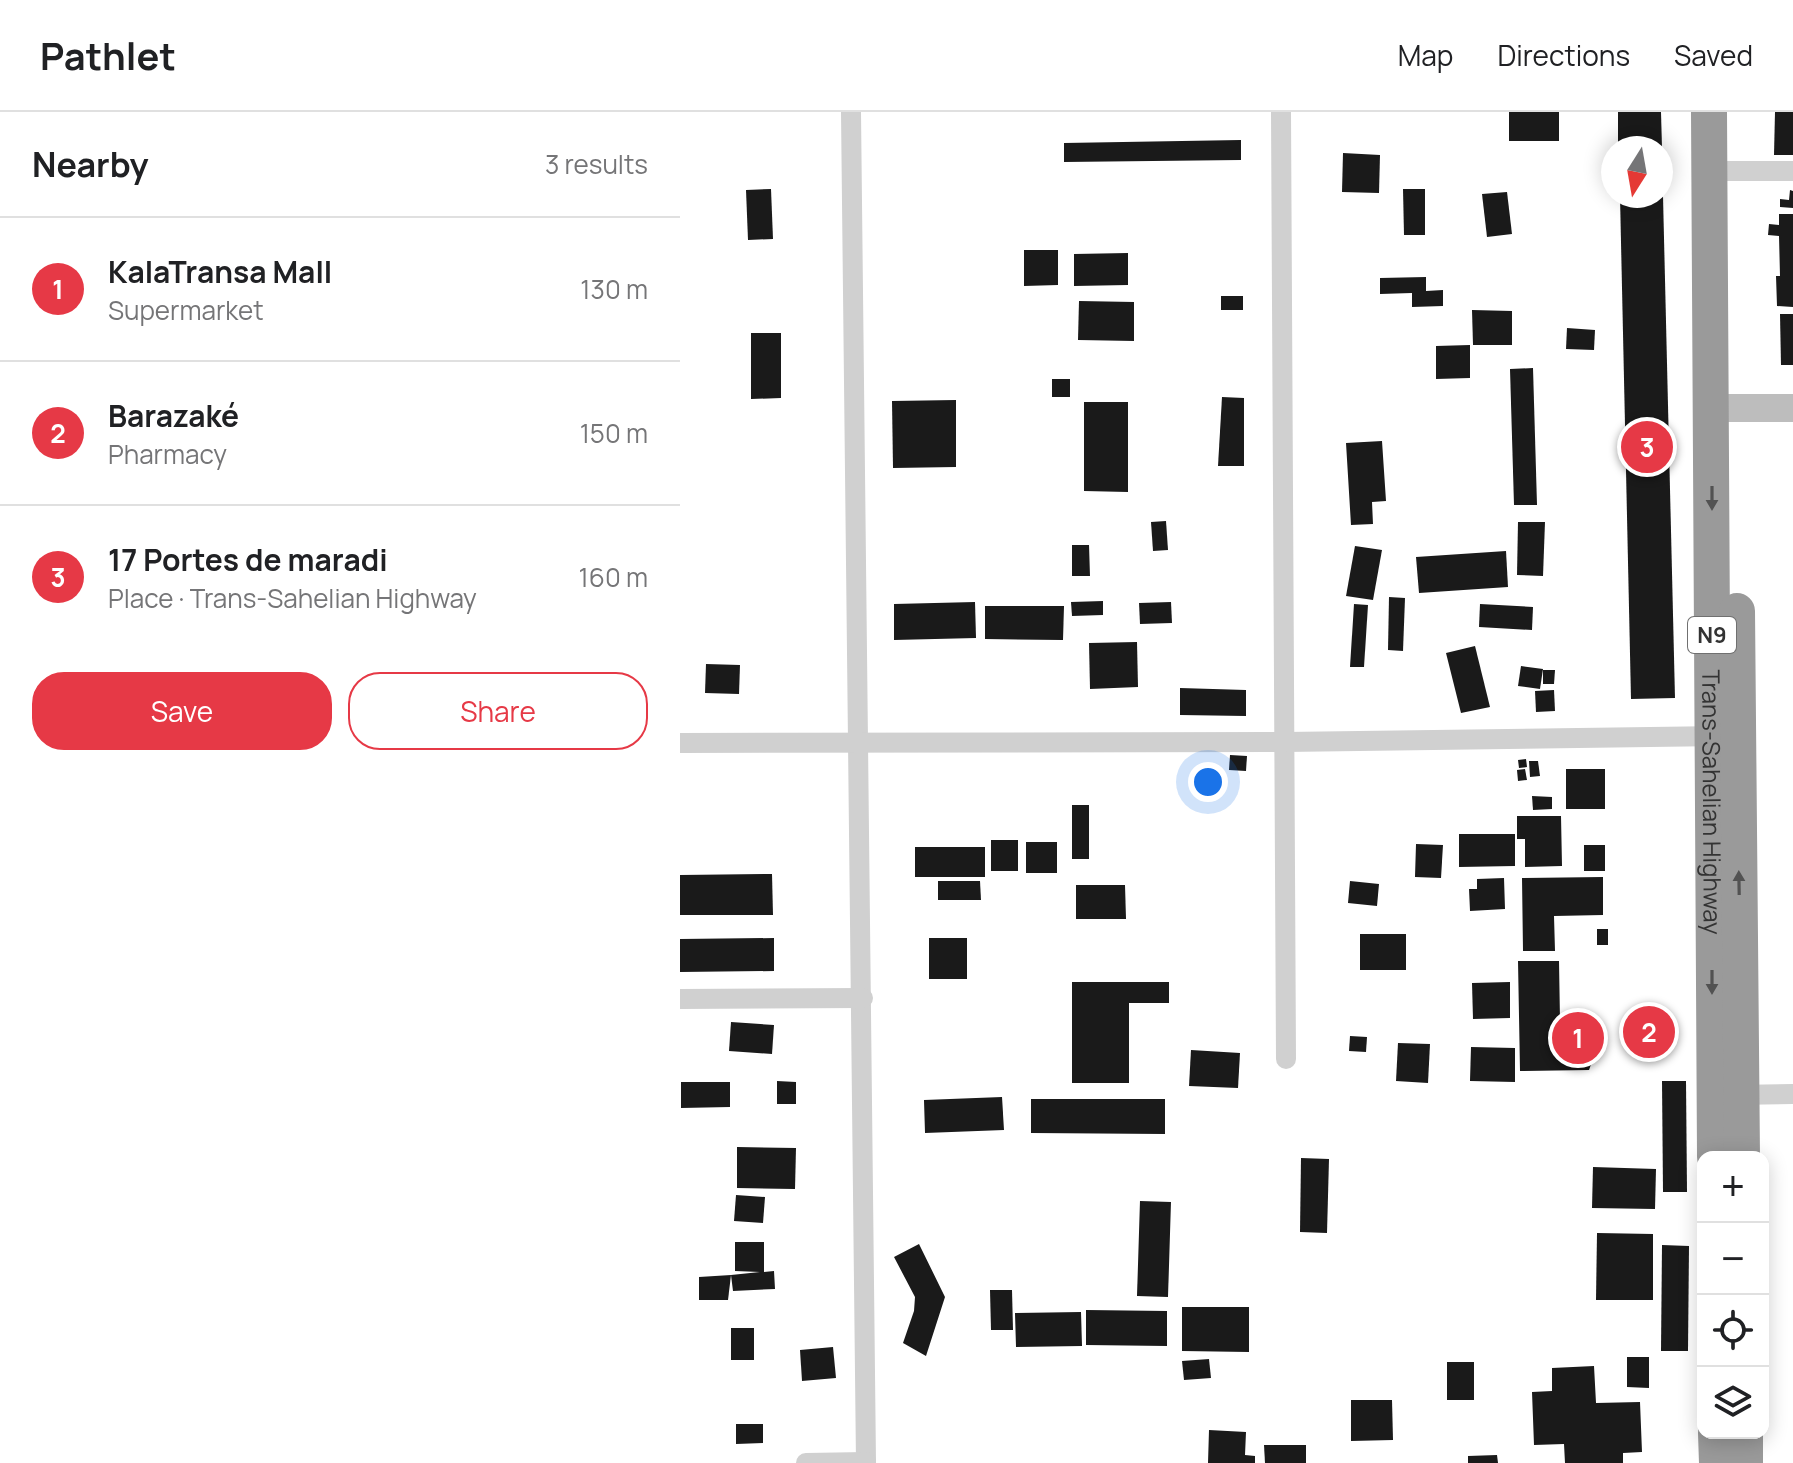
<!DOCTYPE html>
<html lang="en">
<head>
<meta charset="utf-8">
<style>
  body { margin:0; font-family:Manrope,sans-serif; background:#f6f6f6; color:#202124 }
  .controls { position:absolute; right:24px; bottom:24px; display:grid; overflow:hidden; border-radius:16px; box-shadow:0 4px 20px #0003 }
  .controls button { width:72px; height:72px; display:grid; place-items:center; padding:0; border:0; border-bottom:2px solid #e0e0e0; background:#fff; color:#202124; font:40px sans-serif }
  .compass { position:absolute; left:921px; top:24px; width:72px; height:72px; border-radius:50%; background:#fff; box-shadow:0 4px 20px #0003; rotate:191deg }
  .you { position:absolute; left:528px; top:670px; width:28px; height:28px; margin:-20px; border:6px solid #fff; border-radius:50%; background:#1a73e8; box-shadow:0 0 0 12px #1a73e833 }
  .badge { display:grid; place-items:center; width:52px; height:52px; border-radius:50%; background:#e63946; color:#fff; font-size:26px; font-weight:700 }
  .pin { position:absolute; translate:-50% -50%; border:4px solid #fff; box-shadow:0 2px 8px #0006 }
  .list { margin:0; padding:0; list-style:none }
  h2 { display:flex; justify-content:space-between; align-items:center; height:104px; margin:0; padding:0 32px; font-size:34px }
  h2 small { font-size:26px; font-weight:400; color:#757577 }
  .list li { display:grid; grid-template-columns:52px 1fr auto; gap:24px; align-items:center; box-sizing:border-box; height:144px; padding:0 32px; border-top:2px solid #e0e0e0 }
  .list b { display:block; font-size:30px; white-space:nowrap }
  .list p { margin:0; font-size:26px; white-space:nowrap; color:#757577 }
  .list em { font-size:26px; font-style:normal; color:#757577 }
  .actions { display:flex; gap:16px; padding:24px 32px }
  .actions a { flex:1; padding:18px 0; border:2px solid #e63946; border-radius:32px; text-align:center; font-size:28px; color:#e63946 }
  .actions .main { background:#e63946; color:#fff }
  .icon { flex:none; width:44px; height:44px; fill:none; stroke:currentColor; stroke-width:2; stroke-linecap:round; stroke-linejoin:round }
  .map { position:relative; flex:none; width:1113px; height:1351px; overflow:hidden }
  header { display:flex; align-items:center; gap:48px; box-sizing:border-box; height:112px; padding:0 40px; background:#fff; border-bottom:2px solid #e0e0e0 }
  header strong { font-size:38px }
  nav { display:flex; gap:44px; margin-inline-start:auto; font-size:28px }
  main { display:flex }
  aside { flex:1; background:#fff }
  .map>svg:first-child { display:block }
</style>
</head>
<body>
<header>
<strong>Pathlet</strong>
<nav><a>Map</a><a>Directions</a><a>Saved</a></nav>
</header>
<main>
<aside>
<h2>Nearby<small>3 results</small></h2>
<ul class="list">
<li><span class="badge">1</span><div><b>KalaTransa Mall</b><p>Supermarket</p></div><em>130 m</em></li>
<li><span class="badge">2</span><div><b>Barazaké</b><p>Pharmacy</p></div><em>150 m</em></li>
<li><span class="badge">3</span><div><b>17 Portes de maradi</b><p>Place · Trans-Sahelian Highway</p></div><em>160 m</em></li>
</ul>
<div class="actions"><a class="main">Save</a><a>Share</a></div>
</aside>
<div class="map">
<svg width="1113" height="1351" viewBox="0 0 1113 1351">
  <rect width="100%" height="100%" fill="#fff"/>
  <g fill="#1a1a1a">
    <rect x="829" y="0" width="50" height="29"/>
    <path d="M938 0H981L982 36H938Z"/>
    <path d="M1095 0H1113V43H1094Z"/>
    <path d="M561 28V48L384 50V31Z"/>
    <path d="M663 41 700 43 699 81 662 80Z"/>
    <path d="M91 77 93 127 68 128 66 78Z"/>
    <path d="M723 77H745V123H724Z"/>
    <path d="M1110 78 1113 79V96L1100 95V87L1109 88Z"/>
    <path d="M827 80 832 122 807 125 802 82Z"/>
    <path d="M940 84H983L995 586 951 587Z"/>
    <path d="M1099 102H1113V195L1097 194 1096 164H1100L1099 124 1088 123 1089 112 1099 113Z"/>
    <path d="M344 138H378V173L344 174Z"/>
    <path d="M448 141V173L394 174V142Z"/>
    <path d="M746 165V179L763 178V194L732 195V181L700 182V166Z"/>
    <rect x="541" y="184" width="22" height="14"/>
    <path d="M399 189 454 190V229L398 228Z"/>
    <path d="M792 198 832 199V233H793Z"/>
    <path d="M1100 202H1113V253H1101Z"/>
    <path d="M887 216 915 218 914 238 886 237Z"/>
    <path d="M71 221H101V286L71 287Z"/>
    <path d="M790 233V266L756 267V234Z"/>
    <path d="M853 256 857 393H834L830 257Z"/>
    <rect x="372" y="267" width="18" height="18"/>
    <path d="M542 285 564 286V354H538Z"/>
    <path d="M276 288V355L213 356 212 289Z"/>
    <path d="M404 290H448V380L404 379Z"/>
    <path d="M702 329 706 389 692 390 693 412 671 413 666 331Z"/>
    <path d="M486 409 488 438 473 439 471 410Z"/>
    <path d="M838 410H865L863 464 837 463Z"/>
    <path d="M392 433H409L410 464H392Z"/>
    <path d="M675 434 702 438 693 488 666 484Z"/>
    <path d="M826 439 828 475 739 481 736 445Z"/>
    <path d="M709 485 725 486 723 539 708 538Z"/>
    <path d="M423 489V503L392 504 391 490Z"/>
    <path d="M295 490 296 526 214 528V492Z"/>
    <path d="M491 490 492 511 460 512 459 491Z"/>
    <path d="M674 492 688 493 684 555H670Z"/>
    <path d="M800 492 853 495 852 518 799 515Z"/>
    <path d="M305 494H384L383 528 305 527Z"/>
    <path d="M457 530 458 575 410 577 409 531Z"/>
    <path d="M795 534 810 595 781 601 766 541Z"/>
    <path d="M26 552 60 553 59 582 25 581Z"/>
    <path d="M841 554 863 557 860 577 838 574Z"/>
    <path d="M863 558H875L874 572H863Z"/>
    <path d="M500 576 566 578V604L500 603Z"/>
    <path d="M874 578 875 599 856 600 855 579Z"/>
    <path d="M550 643 567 644 566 659 549 658Z"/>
    <path d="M846 647 847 655 839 656 838 648Z"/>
    <path d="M849 649H858L860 664 850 665Z"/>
    <path d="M845 657 847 668 838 669 837 658Z"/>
    <rect x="886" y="657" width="39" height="40"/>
    <path d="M852 684 872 685V697L853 698Z"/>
    <rect x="392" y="693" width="17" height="54"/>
    <path d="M837 704H881L882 754 845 755V727H837Z"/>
    <path d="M779 722H835V754L779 755Z"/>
    <rect x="311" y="728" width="27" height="31"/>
    <rect x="346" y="730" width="31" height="31"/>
    <path d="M736 732 763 733 761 766 735 765Z"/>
    <rect x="904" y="733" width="21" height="26"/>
    <rect x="235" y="735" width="70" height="30"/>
    <path d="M92 762 93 803H0V763Z"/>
    <path d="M923 765V803L874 804 875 839H843L842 766Z"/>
    <path d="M824 766 825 797 790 799 789 777H797V767Z"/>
    <path d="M258 769H300L301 788H258Z"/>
    <path d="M670 769 699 772 697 794 668 791Z"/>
    <path d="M396 773H445L446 807H396Z"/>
    <rect x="917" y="817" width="11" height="16"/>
    <rect x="680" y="822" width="46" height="36"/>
    <path d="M94 826V859L0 860V827Z"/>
    <rect x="249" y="826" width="38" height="41"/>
    <path d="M838 849H879L880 908H909L918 933 909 958 840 959Z"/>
    <path d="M392 870H489V891H449V971H392Z"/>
    <path d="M830 870V906L793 907 792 871Z"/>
    <path d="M51 910 94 913 92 942 49 939Z"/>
    <path d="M670 924 687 925 686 940 669 939Z"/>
    <path d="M718 931 750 932 748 971 716 969Z"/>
    <path d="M791 935 835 936V970L790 969Z"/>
    <path d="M511 938 560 941 558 976 509 974Z"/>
    <path d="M97 969 116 970V992H97Z"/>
    <path d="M982 969H1006L1007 1080H983Z"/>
    <path d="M1 970H50V995L1 996Z"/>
    <path d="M322 985 324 1018 245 1021 244 988Z"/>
    <path d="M351 987H485V1022L351 1021Z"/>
    <path d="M57 1035 116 1036 115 1077 57 1076Z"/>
    <path d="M621 1046 649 1047 647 1121 620 1120Z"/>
    <path d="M913 1055 976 1057 975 1097 912 1096Z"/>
    <path d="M56 1083 85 1085 83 1111 54 1109Z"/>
    <path d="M460 1089 491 1090 488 1185 457 1184Z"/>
    <path d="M917 1121 973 1122V1188H916Z"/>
    <path d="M55 1130H84V1160L94 1159 95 1177 53 1179 51 1163 80 1160 55 1159Z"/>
    <path d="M239 1132 265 1185 246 1244 223 1231 234 1199 235 1185 214 1145Z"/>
    <path d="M982 1133 1009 1134 1008 1239H981Z"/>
    <path d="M51 1163 48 1188H19V1165Z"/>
    <path d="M310 1178H332L333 1218H311Z"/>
    <path d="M502 1195H569V1240L502 1239Z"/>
    <path d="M406 1198 487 1199V1234L406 1233Z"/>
    <path d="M401 1200 402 1234 336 1235 335 1201Z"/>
    <rect x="51" y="1216" width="23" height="32"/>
    <path d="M153 1235 156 1266 122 1269 120 1238Z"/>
    <path d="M947 1245H969V1276L947 1275Z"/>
    <path d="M529 1247 531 1266 504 1268 502 1249Z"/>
    <rect x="767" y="1250" width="27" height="38"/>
    <path d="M914 1254 916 1291 960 1290 962 1340 943 1341V1351H885L884 1332 854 1333 852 1280 872 1279V1256Z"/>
    <path d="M671 1288H712L713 1328 671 1329Z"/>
    <path d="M56 1312H83V1331L56 1332Z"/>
    <path d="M529 1318 566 1320 565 1343 575 1344V1351H528Z"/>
    <path d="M584 1333H626V1351H585Z"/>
    <path d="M817 1343 818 1351H788V1344Z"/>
  </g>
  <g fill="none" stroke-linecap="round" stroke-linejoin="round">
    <g stroke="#d0d0d0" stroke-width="20">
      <path d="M171 0 186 1351"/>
      <path d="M601 0 606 947"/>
      <path d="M1030 59H1113"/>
      <path d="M0 631 605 630 1042 624"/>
      <path d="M0 887 183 886"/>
      <path d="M1053 983 1113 982"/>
      <path d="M126 1351 186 1350"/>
    </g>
    <path stroke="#bdbdbd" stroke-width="28" d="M1033 296H1113"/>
    <g stroke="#9a9a9a" stroke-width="36">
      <path id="s1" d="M1029 0 1035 1045"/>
      <path d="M1057 499 1062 1045"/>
      <path d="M1036 1321 1037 1351"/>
      <path d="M1065 1321V1351"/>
    </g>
  </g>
  <defs><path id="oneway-solid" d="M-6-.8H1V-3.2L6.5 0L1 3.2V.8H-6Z" transform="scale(2)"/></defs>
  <g fill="#525252">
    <use href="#oneway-solid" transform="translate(1032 386) rotate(90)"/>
    <use href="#oneway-solid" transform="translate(1059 771) rotate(-91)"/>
    <use href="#oneway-solid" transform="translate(1032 870) rotate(90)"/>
  </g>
  <g text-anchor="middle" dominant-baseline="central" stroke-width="8" stroke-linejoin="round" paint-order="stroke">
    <rect fill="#fff" stroke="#707070" stroke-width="2" x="1008" y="505" width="48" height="36" rx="6"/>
    <g font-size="22" font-weight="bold" fill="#333">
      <text x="1032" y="523">N9</text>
    </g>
    <g font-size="24" fill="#333" stroke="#fff">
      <text stroke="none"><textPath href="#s1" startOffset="690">Trans-Sahelian Highway</textPath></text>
    </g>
  </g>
</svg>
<div class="controls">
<button>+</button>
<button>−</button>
<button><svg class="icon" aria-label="locate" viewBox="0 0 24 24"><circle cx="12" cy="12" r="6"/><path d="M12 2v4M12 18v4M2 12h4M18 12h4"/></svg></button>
<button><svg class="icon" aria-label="layers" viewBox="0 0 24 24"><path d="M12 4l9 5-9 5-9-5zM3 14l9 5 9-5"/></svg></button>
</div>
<svg class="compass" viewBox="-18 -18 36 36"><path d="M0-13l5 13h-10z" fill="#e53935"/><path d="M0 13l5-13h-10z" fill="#757577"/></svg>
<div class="you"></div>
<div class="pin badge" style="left:898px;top:926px">1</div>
<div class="pin badge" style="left:969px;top:920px">2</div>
<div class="pin badge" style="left:967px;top:335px">3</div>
</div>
</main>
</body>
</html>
